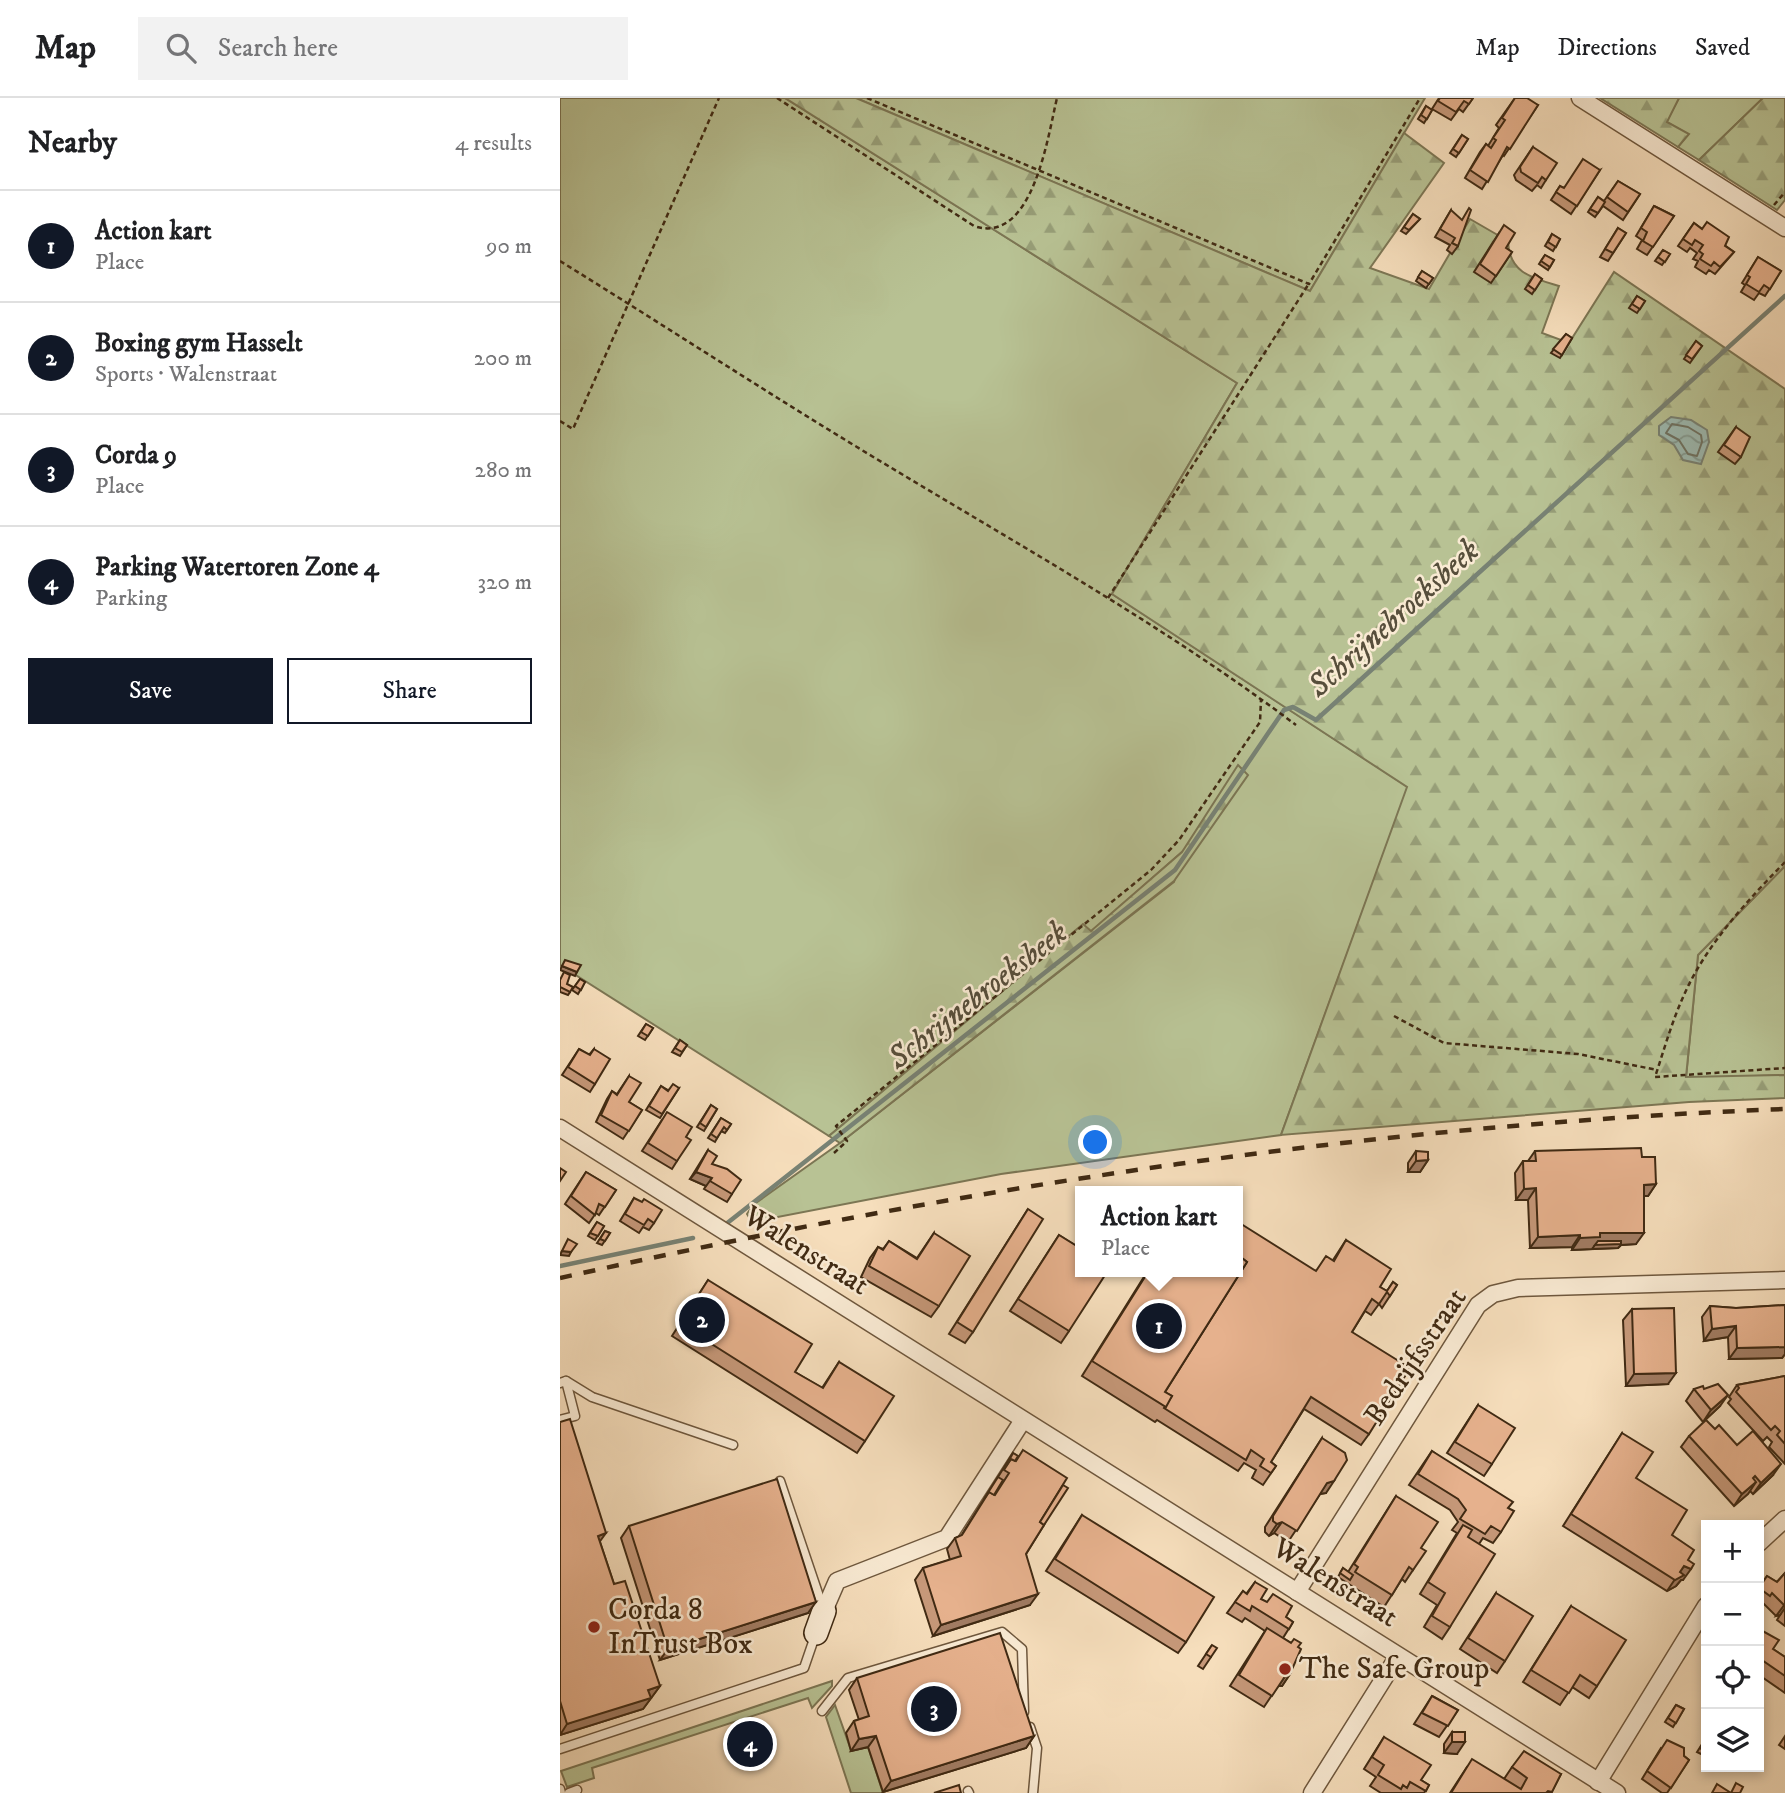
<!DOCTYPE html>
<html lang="en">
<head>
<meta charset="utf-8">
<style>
  body { margin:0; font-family:"IM FELL DW Pica",serif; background:#f2f2f2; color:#202124 }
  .controls { position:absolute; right:21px; bottom:21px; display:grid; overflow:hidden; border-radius:0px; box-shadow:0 4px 10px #0003 }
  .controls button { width:63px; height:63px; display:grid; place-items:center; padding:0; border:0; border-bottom:2px solid #e0e0e0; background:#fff; color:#202124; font:35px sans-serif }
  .you { position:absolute; left:536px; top:1045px; width:24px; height:24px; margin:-18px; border:5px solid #fff; border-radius:50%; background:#1a73e8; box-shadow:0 0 0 10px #1a73e833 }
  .badge { display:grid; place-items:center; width:46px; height:46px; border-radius:50%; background:#111827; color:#fff; font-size:23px; font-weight:700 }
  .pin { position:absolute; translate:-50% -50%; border:4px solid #fff; box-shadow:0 2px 7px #0006 }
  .popup { position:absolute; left:515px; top:1088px; width:168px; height:91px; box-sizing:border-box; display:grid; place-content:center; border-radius:0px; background:#fff; filter:drop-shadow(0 2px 5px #0005); font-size:23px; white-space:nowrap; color:#757577 }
  .popup b { font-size:26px; color:#202124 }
  .popup::after { content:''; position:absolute; left:50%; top:100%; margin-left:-14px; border:14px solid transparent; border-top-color:#fff }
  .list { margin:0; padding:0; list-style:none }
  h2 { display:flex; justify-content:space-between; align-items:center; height:91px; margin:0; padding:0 28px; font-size:30px }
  h2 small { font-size:23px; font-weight:400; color:#757577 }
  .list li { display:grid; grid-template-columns:46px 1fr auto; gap:21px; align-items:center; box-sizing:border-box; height:112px; padding:0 28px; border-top:2px solid #e0e0e0 }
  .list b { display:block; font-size:26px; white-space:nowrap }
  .list p { margin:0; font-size:23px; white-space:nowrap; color:#757577 }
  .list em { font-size:23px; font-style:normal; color:#757577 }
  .actions { display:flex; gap:14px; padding:21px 28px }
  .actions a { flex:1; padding:16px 0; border:2px solid #111827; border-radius:0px; text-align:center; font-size:24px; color:#111827 }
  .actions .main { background:#111827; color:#fff }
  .icon { flex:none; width:38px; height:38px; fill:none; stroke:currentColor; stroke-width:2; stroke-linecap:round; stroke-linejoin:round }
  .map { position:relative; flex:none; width:1225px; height:1695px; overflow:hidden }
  header { display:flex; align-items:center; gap:42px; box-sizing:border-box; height:98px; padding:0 35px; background:#fff; border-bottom:2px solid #e0e0e0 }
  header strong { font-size:33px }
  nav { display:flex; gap:38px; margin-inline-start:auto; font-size:24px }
  .search { width:490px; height:63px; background:#f2f2f2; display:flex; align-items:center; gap:18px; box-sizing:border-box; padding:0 24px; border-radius:0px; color:#757577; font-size:26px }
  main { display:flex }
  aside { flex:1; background:#fff }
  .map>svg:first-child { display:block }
</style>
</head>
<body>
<header>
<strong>Map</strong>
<div class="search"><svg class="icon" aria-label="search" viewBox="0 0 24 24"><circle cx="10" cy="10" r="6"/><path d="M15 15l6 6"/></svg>Search here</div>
<nav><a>Map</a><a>Directions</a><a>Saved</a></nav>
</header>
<main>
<aside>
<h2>Nearby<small>4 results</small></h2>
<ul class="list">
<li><span class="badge">1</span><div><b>Action kart</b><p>Place</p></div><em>90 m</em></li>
<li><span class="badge">2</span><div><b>Boxing gym Hasselt</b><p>Sports · Walenstraat</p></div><em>200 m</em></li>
<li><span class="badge">3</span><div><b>Corda 9</b><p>Place</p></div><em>280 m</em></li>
<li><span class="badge">4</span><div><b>Parking Watertoren Zone 4</b><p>Parking</p></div><em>320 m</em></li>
</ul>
<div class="actions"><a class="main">Save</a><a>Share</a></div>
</aside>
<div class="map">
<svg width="1225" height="1695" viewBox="0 0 1225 1695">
  <defs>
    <pattern id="forest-firs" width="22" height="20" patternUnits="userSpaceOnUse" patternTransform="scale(1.75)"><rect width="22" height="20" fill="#b8c294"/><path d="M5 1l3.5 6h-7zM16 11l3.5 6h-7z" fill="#979e78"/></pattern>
    <pattern id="water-waves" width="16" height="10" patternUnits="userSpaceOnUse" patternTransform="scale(1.75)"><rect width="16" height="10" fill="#9dbcb4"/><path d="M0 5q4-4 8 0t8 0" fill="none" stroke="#819991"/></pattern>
  </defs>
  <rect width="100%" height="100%" fill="#f6debc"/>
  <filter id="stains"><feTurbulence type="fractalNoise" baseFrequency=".00286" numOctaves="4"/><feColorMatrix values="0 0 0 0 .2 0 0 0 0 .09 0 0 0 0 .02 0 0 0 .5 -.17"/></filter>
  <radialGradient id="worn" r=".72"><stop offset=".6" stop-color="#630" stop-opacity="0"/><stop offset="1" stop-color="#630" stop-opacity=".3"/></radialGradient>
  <g fill="#b8c294" stroke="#7c7654" stroke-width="2">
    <path d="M0 0H225L677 285 552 496 848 689 721 1037 441 1076 192 1124 187 1116 193 1107 280 1045 614 784 622 754 531 834 523 827 269 1038 0 867Z"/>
    <path d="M296 0H865L750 193Z"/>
    <path d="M1119 0H1203L1139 62 1118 49 1128 36 1106 24Z"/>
    <path d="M1225 768V977L1126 980 1138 857Z"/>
    <path d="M272 1583V1588L252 1610 248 1600 32 1670 34 1680 7 1689 1 1673Z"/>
    <path d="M275 1607 291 1652 308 1649 323 1695H291L266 1619Z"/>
  </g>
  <g fill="url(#forest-firs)" stroke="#7c7654" stroke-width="2">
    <path d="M225 0H296L750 193 844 35 884 65 810 170 869 191 910 121 948 143C949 175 972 180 999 188L982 235 1009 245 1054 174 1225 291V768L1138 857 1126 979 1225 977V1000L1129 1004 721 1037 847 689 552 496 677 285Z"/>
    <path d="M1040 0H1119L1107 24 1129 36 1118 49Z"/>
    <path d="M1203 0H1225V102L1217 112 1139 62Z"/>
    <path d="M678 667 688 677 614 783 280 1045 269 1038 523 826 531 833 622 754Z"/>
  </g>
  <path fill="url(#water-waves)" stroke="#788274" stroke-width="2" d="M1111 319 1131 322 1147 332 1149 344 1141 366 1123 362 1114 347 1099 337V328Z"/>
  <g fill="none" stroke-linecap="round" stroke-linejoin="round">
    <path stroke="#6e7364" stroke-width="2" d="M1112 326 1128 329 1141 337 1142 344 1137 358 1128 356 1119 342 1106 335Z"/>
    <g stroke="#788274" stroke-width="4.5">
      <path d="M166 1126 615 772 724 612 733 609 756 622 1225 198"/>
      <path d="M0 1168 133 1140"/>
    </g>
    <g stroke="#6e573d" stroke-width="11">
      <g id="lane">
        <path d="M6 1283 32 1299 173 1347"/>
        <path d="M0 1285 6 1283 15 1318 0 1322"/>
        <path d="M220 1383 263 1510"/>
        <path d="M262 1613 288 1580 442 1534 462 1551 464 1614"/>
        <path d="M470 1629 477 1650 473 1695"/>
        <path d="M0 1651 244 1570 255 1538"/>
        <path d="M0 1691 1 1695"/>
        <path d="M408 1693 409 1695"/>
        <path d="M9 1695 17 1692"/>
      </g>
    </g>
    <g stroke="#6e573d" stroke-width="19">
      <g id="street">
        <path d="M1020 0 1225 130"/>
        <path d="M0 1030 1057 1695"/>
        <path d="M1199 1445 1225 1421"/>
        <path d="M737 1494 918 1207 933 1196 958 1190 1225 1182"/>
        <path d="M264 1513 277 1483 387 1440 463 1322"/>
        <path d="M1038 1684 1146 1508"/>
        <path d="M752 1695 838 1558"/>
      </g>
    </g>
    <g stroke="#402a13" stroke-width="26">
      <path id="secondary" d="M256 1535 264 1513"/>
    </g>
    <g stroke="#402a13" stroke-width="2.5" stroke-dasharray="5 3.5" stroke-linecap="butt">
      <path d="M217 0 414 128C473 148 488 37 497 0"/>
      <path d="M307 0 749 186 860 0"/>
      <path d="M1214 107 1225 94"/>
      <path d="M0 163C105 228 209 296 315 360 457 446 603 527 736 627"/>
      <path d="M0 323 13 331 159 0"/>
      <path d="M548 500 748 187"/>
      <path d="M1225 764C1187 803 1146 847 1124 897 1112 923 1104 952 1095 979L1225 970"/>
      <path d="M834 918 884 945 1018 956 1097 972"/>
      <path d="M274 1055 287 1043 276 1028 591 772 619 742 700 624 701 601"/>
    </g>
    <use href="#lane" stroke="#f9ead3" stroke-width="8"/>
    <use href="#street" stroke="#f9ead3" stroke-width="16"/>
    <use href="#secondary" stroke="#f9ead3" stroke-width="23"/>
    <path stroke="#402a13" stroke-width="4.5" stroke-dasharray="12 12" stroke-linecap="butt" d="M0 1180C407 1089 807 1027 1225 1011"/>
  </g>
  <g fill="#c69879" stroke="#402a13" stroke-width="2">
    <path d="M879 0H913L903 14 899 11 891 22 872 11Z"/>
    <path d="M955 0 978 7 944 58 943 57 922 91 905 80 920 54 926 46 928 48 939 30 936 27Z"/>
    <path d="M866 8 872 12 864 25 858 21Z"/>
    <path d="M902 37 908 41 896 59 890 55Z"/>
    <path d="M973 49 986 82 981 90 977 87 972 93 956 82 954 77Z"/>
    <path d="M1040 72 1011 116 991 102 1000 88 1003 90Z"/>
    <path d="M1058 83 1080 96 1063 122 1043 108 1035 119 1028 114 1038 99 1044 103Z"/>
    <path d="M1094 108 1114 118 1087 157 1077 151 1082 142 1076 138Z"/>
    <path d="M891 112 898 148 892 156 887 152 890 147 875 139Z"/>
    <path d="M853 116 860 121 846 136 841 133Z"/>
    <path d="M1134 125 1174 154 1155 176 1149 172 1146 176 1135 169 1138 163 1133 161 1137 155 1130 150 1127 154 1118 148Z"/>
    <path d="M1058 130 1066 135 1048 163 1040 159Z"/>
    <path d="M939 135 946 150 952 154 931 185 914 174Z"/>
    <path d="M992 136 1000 141 993 153 985 148Z"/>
    <path d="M1103 152 1110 156 1102 167 1095 163Z"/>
    <path d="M985 157 994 162 988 172 979 166Z"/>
    <path d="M1198 159 1221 173 1205 198 1199 195 1194 202 1181 194 1185 187 1182 185Z"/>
    <path d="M862 173 873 180 866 190 856 183Z"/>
    <path d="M975 176 982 181 972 196 965 191Z"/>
    <path d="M1077 198 1085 203 1077 215 1069 210Z"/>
    <path d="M1006 236 1012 240 1000 260 991 255Z"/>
    <path d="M1136 243 1142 248 1130 265 1124 261Z"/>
    <path d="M1176 329 1181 359 1175 366 1158 354Z"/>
    <path d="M0 881 7 886 10 894 8 897 0 894Z"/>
    <path d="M20 881 25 884 18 896 12 892Z"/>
    <path d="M86 926 93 930 85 942 78 938Z"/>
    <path d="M120 942 127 947 120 958 112 954Z"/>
    <path d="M19 951 29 957 34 951 35 986 30 994 2 977Z"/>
    <path d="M69 978V1004L82 1012 63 1041 36 1024 47 1001 52 993 57 996Z"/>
    <path d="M101 988 108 992 119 990 100 1020 86 1012Z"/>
    <path d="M151 1007 157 1011 144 1033 137 1029Z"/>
    <path d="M161 1020 171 1026 165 1035 161 1033 155 1044 148 1040Z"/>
    <path d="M102 1022 126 1039 117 1063 112 1071 82 1053Z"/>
    <path d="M148 1052 152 1066 172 1096 167 1104 144 1091 146 1088 130 1081Z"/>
    <path d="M856 1053 868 1062 860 1074H848V1065Z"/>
    <path d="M975 1053 1082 1059 1096 1086 1088 1098H1084L1076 1146 1061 1147 1058 1150 1012 1152V1149L970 1150 968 1102H956L955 1075 963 1063H968Z"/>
    <path d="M26 1074 56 1092 39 1117 36 1115 29 1125 5 1106Z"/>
    <path d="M74 1100 94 1125 89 1132 83 1129 79 1135 60 1123Z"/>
    <path d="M468 1111 413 1234 405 1245 389 1236Z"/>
    <path d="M37 1124 44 1128 35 1142 28 1138Z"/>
    <path d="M45 1133 50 1135 42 1147 37 1145Z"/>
    <path d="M374 1135 379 1208 371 1219 301 1179 310 1160 318 1149 323 1151 329 1143 357 1160Z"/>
    <path d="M499 1137 516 1148 520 1142V1174L509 1233 501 1245 450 1213Z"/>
    <path d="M786 1142 820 1189 827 1193 833 1184 837 1187 822 1210 819 1206 811 1217 805 1213 792 1234 809 1336 801 1347 744 1311 711 1364 716 1368 703 1387 692 1380 696 1372 684 1365 678 1373 597 1322 595 1324 522 1278 587 1174 755 1173 773 1162Z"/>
    <path d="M148 1182 235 1274 262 1290 279 1264 305 1343 297 1355 112 1238Z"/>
    <path d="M1225 1207V1256L1222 1260 1169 1261 1168 1239 1144 1243 1142 1219 1150 1208 1176 1210Z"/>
    <path d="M1072 1211 1108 1286 1066 1288 1063 1222Z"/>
    <path d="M1225 1278V1366L1209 1349 1212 1344 1207 1339 1203 1343 1168 1305 1171 1301 1169 1299 1177 1287Z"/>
    <path d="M1134 1291H1144L1160 1308 1143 1324 1126 1303Z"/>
    <path d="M918 1307 932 1366 924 1378 887 1355Z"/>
    <path d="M0 1324 54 1486 100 1588 83 1611 0 1637Z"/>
    <path d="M1155 1331 1213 1377 1193 1396 1190 1393 1174 1408 1121 1349 1129 1338Z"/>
    <path d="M1062 1335 1076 1380 1128 1462 1123 1482H1121L1116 1488 1107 1493 1003 1428Z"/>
    <path d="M762 1340 766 1395 760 1396 728 1444 714 1435 709 1438 705 1434V1429Z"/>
    <path d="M872 1353 948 1410 941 1434 933 1445 923 1440 919 1446 890 1529 882 1541 864 1529 877 1507 860 1496 897 1435 892 1432 898 1424 890 1412 849 1387Z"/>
    <path d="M453 1355 503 1387 484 1427 466 1456 470 1507 373 1538 355 1482 363 1470 390 1462 387 1451 395 1440 401 1438Z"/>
    <path d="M836 1398 861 1450 853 1472 845 1484 842 1481 824 1509 778 1479 783 1470 788 1474Z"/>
    <path d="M522 1417 626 1544 618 1555 486 1473Z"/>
    <path d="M69 1428 248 1515 100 1562 61 1440Z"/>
    <path d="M1225 1475V1528L1217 1522 1220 1517 1216 1518 1204 1506 1202 1509 1199 1507V1489L1207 1478 1217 1484Z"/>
    <path d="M695 1484 701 1501 733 1524 723 1540 738 1549 730 1576 722 1588H718L704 1609 670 1588 705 1533 685 1520 682 1524 667 1515 683 1493 686 1496Z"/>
    <path d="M936 1495 945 1563 937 1575 900 1551Z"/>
    <path d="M1011 1508 1037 1588 1029 1600 1012 1589 1000 1607 963 1584Z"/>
    <path d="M1199 1531 1213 1551 1225 1559V1595L1199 1577Z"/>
    <path d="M652 1547 651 1559 643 1571 638 1568Z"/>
    <path d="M297 1580 474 1638 466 1650 323 1694 308 1649 291 1653 286 1635 294 1623 299 1622 289 1592Z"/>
    <path d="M872 1598 898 1612 879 1639 854 1626Z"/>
    <path d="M1116 1607 1124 1611 1113 1629 1105 1624Z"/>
    <path d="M892 1634 897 1656 884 1655V1646Z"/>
    <path d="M1225 1638V1651L1219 1647Z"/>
    <path d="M824 1639 861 1682 869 1687 864 1695H821L810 1688 816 1679 804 1671Z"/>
    <path d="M1146 1640V1652L1143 1657 1137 1654Z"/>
    <path d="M1101 1650 1124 1658 1129 1662 1107 1695H1102L1082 1681Z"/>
    <path d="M907 1669 944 1681 952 1669 1001 1676 991 1695H890Z"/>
  </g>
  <g fill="#a17c63" stroke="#402a13" stroke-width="2">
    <path d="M2 868 17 874 15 878 0 872Z"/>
    <path d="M868 1062 860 1074H848L856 1063Z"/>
    <path d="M136 1074 152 1080 146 1088 130 1081Z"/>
    <path d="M1096 1086 1088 1098H1076L1084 1087Z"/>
    <path d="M976 1090 968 1102H956L964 1091Z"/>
    <path d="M1040 1135H1084L1076 1146 1061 1147 1058 1150 1032 1151 1035 1147 1032 1151 1012 1152 1020 1140Z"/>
    <path d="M1020 1137 1012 1149 970 1150 978 1139Z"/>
    <path d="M2 1153 11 1154 9 1158 0 1157Z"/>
    <path d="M1176 1228 1168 1239 1144 1243 1152 1231Z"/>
    <path d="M1225 1249V1256L1222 1260 1169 1261 1177 1250Z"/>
    <path d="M1116 1275 1108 1286 1066 1288 1074 1276Z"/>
    <path d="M1168 1297 1160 1308 1143 1324 1151 1312Z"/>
    <path d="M1221 1366 1213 1377 1193 1396 1201 1385Z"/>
    <path d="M774 1383 766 1395 759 1396 767 1385Z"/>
    <path d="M1196 1384 1188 1396 1174 1408 1182 1396Z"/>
    <path d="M722 1424 714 1435 709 1438 717 1426Z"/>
    <path d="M46 1435 38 1446V1438Z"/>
    <path d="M1124 1468 1131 1471 1123 1482H1121L1116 1488 1107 1493Z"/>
    <path d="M478 1496 470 1507 373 1538 381 1527Z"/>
    <path d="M256 1504 248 1515 100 1562 108 1551Z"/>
    <path d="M1225 1506V1510L1220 1517 1216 1518Z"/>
    <path d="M730 1576 722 1588H718L726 1577Z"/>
    <path d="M100 1588 83 1611 0 1637 7 1626 88 1592Z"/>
    <path d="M316 1638 308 1649 291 1653 299 1641Z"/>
    <path d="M474 1638 466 1650 323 1694 331 1683Z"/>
    <path d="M892 1644H905L897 1656 884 1655Z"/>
  </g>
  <g fill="#e6b18d" stroke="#402a13" stroke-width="2">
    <path d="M880 0H913L909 6 904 3 896 14 878 3Z"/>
    <path d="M955 0H967L978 7 950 51 947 49 928 84 910 72 926 46 931 50 936 42 933 40 945 22 942 20Z"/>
    <path d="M866 8 872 12 867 21 861 17Z"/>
    <path d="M902 37 908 41 899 55 893 51Z"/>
    <path d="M973 49 997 65 986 82 982 79 978 85 961 74 960 69Z"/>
    <path d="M1023 61 1040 72 1017 108 996 94 1000 88 1004 90Z"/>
    <path d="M1058 83 1080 96 1068 114 1047 99Z"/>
    <path d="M1038 99 1045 104 1038 115 1030 111Z"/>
    <path d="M1094 108 1114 118 1093 149 1083 143 1087 134 1081 130Z"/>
    <path d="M909 110 911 112 898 148 892 145 895 140 880 131 891 112 902 122Z"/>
    <path d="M853 116 860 121 849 132 844 129Z"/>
    <path d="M1147 124 1169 139 1165 148 1174 154 1160 169 1154 164 1151 168 1140 161 1143 156 1139 153 1143 147 1135 142 1132 147 1123 141 1134 125 1142 131Z"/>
    <path d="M944 127 955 135 946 150 952 154 936 178 920 166Z"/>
    <path d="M1058 130 1066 135 1053 155 1045 151Z"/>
    <path d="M992 136 1000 141 996 149 988 144Z"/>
    <path d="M1103 152 1110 156 1105 164 1098 159Z"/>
    <path d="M985 157 994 162 990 169 981 163Z"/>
    <path d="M1198 159 1221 173 1210 191 1204 187 1199 194 1186 186 1190 179 1187 177Z"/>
    <path d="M862 173 873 180 869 186 858 179Z"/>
    <path d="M975 176 982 181 975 192 968 187Z"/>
    <path d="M1077 198 1085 203 1080 211 1072 206Z"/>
    <path d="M1006 236 1012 240 1002 257 993 251Z"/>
    <path d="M1136 243 1142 248 1132 261 1126 257Z"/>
    <path d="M1176 329 1190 339 1181 359 1164 347Z"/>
    <path d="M5 862 21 867 17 874 2 868Z"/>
    <path d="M4 874 10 877 7 886 13 889 10 894 0 889V882Z"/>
    <path d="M20 881 25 884 21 892 15 888Z"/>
    <path d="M86 926 93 930 88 938 81 934Z"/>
    <path d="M120 942 127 947 122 954 115 950Z"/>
    <path d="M19 951 30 957 34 951 50 961 35 986 8 969Z"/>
    <path d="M69 978 81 985 69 1004 82 1012 69 1033 41 1017 52 993 57 997Z"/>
    <path d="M113 986 119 990 102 1016 89 1008 101 988 108 993Z"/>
    <path d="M151 1007 157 1011 146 1029 140 1025Z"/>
    <path d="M107 1014 132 1029 126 1039 131 1042 117 1063 88 1045Z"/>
    <path d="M161 1020 171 1026 167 1032 164 1029 157 1040 151 1036Z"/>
    <path d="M1081 1050 1082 1059H1095L1096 1086 1084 1087V1135H1040V1139L1020 1140V1137L978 1139 976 1090 964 1091 963 1063H976L975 1053Z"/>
    <path d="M148 1052 157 1058 152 1066 167 1071 181 1082 172 1096 150 1083 152 1080 136 1074Z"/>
    <path d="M856 1053 868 1054V1062L856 1063Z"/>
    <path d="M0 1070 6 1074 0 1083Z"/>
    <path d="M26 1074 56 1092 45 1109 39 1106 35 1117 11 1098Z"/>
    <path d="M74 1100 82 1104 84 1101 102 1112 94 1125 88 1121 84 1127 65 1116Z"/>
    <path d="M468 1111 483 1121 413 1234 397 1224Z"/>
    <path d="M37 1124 44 1128 38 1138 30 1135Z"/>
    <path d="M678 1124 756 1173 766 1158 774 1163 786 1142 831 1171 820 1189 827 1193 833 1184 837 1187 830 1198 827 1194 819 1206 812 1201 792 1234 850 1270 809 1336 751 1299 711 1364 716 1368 711 1375 700 1368 704 1361 691 1352 686 1362 604 1310 612 1298 605 1294 687 1164 678 1157Z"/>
    <path d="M45 1133 50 1135 45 1143 40 1141Z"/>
    <path d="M374 1135 410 1158 379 1208 309 1168 318 1149 323 1152 329 1143 357 1161Z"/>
    <path d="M499 1137 517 1148 520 1143V1174H547L509 1233 458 1201Z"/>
    <path d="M8 1141 17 1146 11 1154 2 1153Z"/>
    <path d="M1038 1143H1061V1146L1035 1147Z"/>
    <path d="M678 1157 687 1164 605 1294 612 1298 606 1309 532 1263 588 1174H678Z"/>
    <path d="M148 1182 252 1246 235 1274 263 1290 279 1264 334 1298 305 1343 120 1226Z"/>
    <path d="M1225 1207V1249L1177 1250 1176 1228 1152 1231 1150 1208 1176 1210Z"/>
    <path d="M1114 1210 1116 1275 1074 1276 1072 1211Z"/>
    <path d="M1225 1278V1346L1217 1337 1220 1333 1215 1328 1211 1332 1176 1294 1179 1290 1177 1287Z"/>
    <path d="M1158 1286 1168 1297 1151 1312 1134 1291 1143 1288 1144 1291Z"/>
    <path d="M918 1307 955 1330 932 1366 895 1344Z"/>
    <path d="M10 1321 46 1435 38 1438 54 1486 65 1483 100 1588 88 1592 91 1600 7 1626 0 1603V1324Z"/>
    <path d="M1146 1322 1155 1331 1159 1327 1177 1347 1193 1333 1221 1366 1201 1385 1195 1378 1193 1380 1196 1384 1182 1396 1129 1338Z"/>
    <path d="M1062 1335 1093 1354 1076 1380 1127 1412 1112 1437 1134 1452 1128 1462 1134 1466 1131 1471 1124 1468 1120 1474 1124 1477 1115 1482 1011 1416Z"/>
    <path d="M762 1340 785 1355 787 1362 774 1383 767 1385 737 1433 722 1424 717 1426 713 1423V1418Z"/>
    <path d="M463 1352 507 1380 480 1424 484 1427 466 1456 478 1496 381 1527 363 1470 401 1458 395 1440 402 1437 429 1394 435 1397 449 1375 444 1372 451 1361 456 1363Z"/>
    <path d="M872 1353 953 1404 948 1410 954 1413 941 1434 931 1428 925 1436 900 1421 906 1412 898 1401 858 1376Z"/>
    <path d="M453 1355 458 1358 455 1363 451 1361 446 1368Z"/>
    <path d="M438 1379 443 1382 434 1397 429 1394 424 1401Z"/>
    <path d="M217 1381 256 1504 108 1551 69 1428Z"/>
    <path d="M503 1387 508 1390 484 1427 480 1424Z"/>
    <path d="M836 1398 878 1424 861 1450 866 1453 853 1472 849 1469 832 1497 795 1474 798 1469 794 1466Z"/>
    <path d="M522 1417 654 1499 626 1544 495 1461Z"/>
    <path d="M903 1427 912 1432 908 1439 935 1456 890 1529 872 1518 885 1495 868 1484Z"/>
    <path d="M783 1470 793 1477 790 1482 780 1475Z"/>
    <path d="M1225 1475V1506L1224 1507 1212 1495 1210 1498 1199 1490 1207 1478 1217 1484Z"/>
    <path d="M695 1484 707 1491 701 1501 707 1504 713 1496 732 1508 726 1519 733 1524 729 1531 692 1508 690 1513 675 1504 683 1493 687 1496Z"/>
    <path d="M936 1495 973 1518 945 1563 908 1540Z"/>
    <path d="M1011 1508 1066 1542 1037 1588 1020 1577 1009 1595 971 1572Z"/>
    <path d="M707 1530 731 1545 734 1541 741 1545 738 1549 741 1551 730 1576 726 1577 712 1598 679 1577Z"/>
    <path d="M1199 1531 1219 1542 1213 1551 1225 1559V1578L1199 1560Z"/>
    <path d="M440 1535 474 1638 331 1683 316 1638 299 1641 294 1623 309 1618 297 1580Z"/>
    <path d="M652 1547 657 1550 651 1559 646 1556Z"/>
    <path d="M872 1598 898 1612 888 1628 862 1615Z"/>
    <path d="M1116 1607 1124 1611 1116 1625 1108 1620Z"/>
    <rect x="892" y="1634" width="13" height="10"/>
    <path d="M824 1639 871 1667 861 1682 869 1687 866 1693 850 1684 847 1690 843 1687 841 1691 818 1677 824 1667 812 1659Z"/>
    <path d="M1146 1640V1652L1145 1654 1140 1650Z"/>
    <path d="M1107 1642 1124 1650V1658L1129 1662 1111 1690 1087 1673Z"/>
    <path d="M964 1653 1001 1676 992 1694 988 1693 986 1695H891L912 1661 961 1691 967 1680 952 1669Z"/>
    <path d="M1176 1685 1183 1689 1180 1695H1171Z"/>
    <path d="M1157 1686 1171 1695H1152Z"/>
    <path d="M399 1687 401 1695H374Z"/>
  </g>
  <g fill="#8f2418" stroke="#f9ead3" stroke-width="2.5">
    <circle cx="34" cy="1529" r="7"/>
    <circle cx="725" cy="1571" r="7"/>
  </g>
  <g text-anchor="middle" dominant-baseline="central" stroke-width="5" stroke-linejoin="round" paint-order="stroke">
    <g font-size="30" fill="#402a13" stroke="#f9ead3">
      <text transform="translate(246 1153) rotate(32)">Walenstraat</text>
      <text transform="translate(856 1259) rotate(-56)">Bedrijfsstraat</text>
      <text transform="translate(775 1485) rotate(32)">Walenstraat</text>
    </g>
    <g font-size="30" fill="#402a13" stroke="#f9ead3" text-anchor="start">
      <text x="48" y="1512">Corda 8<tspan x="48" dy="34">InTrust Box</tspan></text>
      <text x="739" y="1571">The Safe Group</text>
    </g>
    <g font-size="32" font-style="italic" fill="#574e3b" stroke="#f9ead3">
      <text transform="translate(834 521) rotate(-42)">Schrijnebroeksbeek</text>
      <text transform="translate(418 898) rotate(-38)">Schrijnebroeksbeek</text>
    </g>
  </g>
  <rect width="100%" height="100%" filter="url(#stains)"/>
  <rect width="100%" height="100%" fill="url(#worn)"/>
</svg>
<div class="controls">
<button>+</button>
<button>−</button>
<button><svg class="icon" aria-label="locate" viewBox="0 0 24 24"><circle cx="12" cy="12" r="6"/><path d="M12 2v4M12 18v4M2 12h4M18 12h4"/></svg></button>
<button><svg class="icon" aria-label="layers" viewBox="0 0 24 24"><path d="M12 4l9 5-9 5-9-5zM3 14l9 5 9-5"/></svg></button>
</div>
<div class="you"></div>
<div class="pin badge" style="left:599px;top:1228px">1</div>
<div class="popup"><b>Action kart</b>Place</div>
<div class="pin badge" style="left:142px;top:1222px">2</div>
<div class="pin badge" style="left:374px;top:1611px">3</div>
<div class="pin badge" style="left:190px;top:1646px">4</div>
</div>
</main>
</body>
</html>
